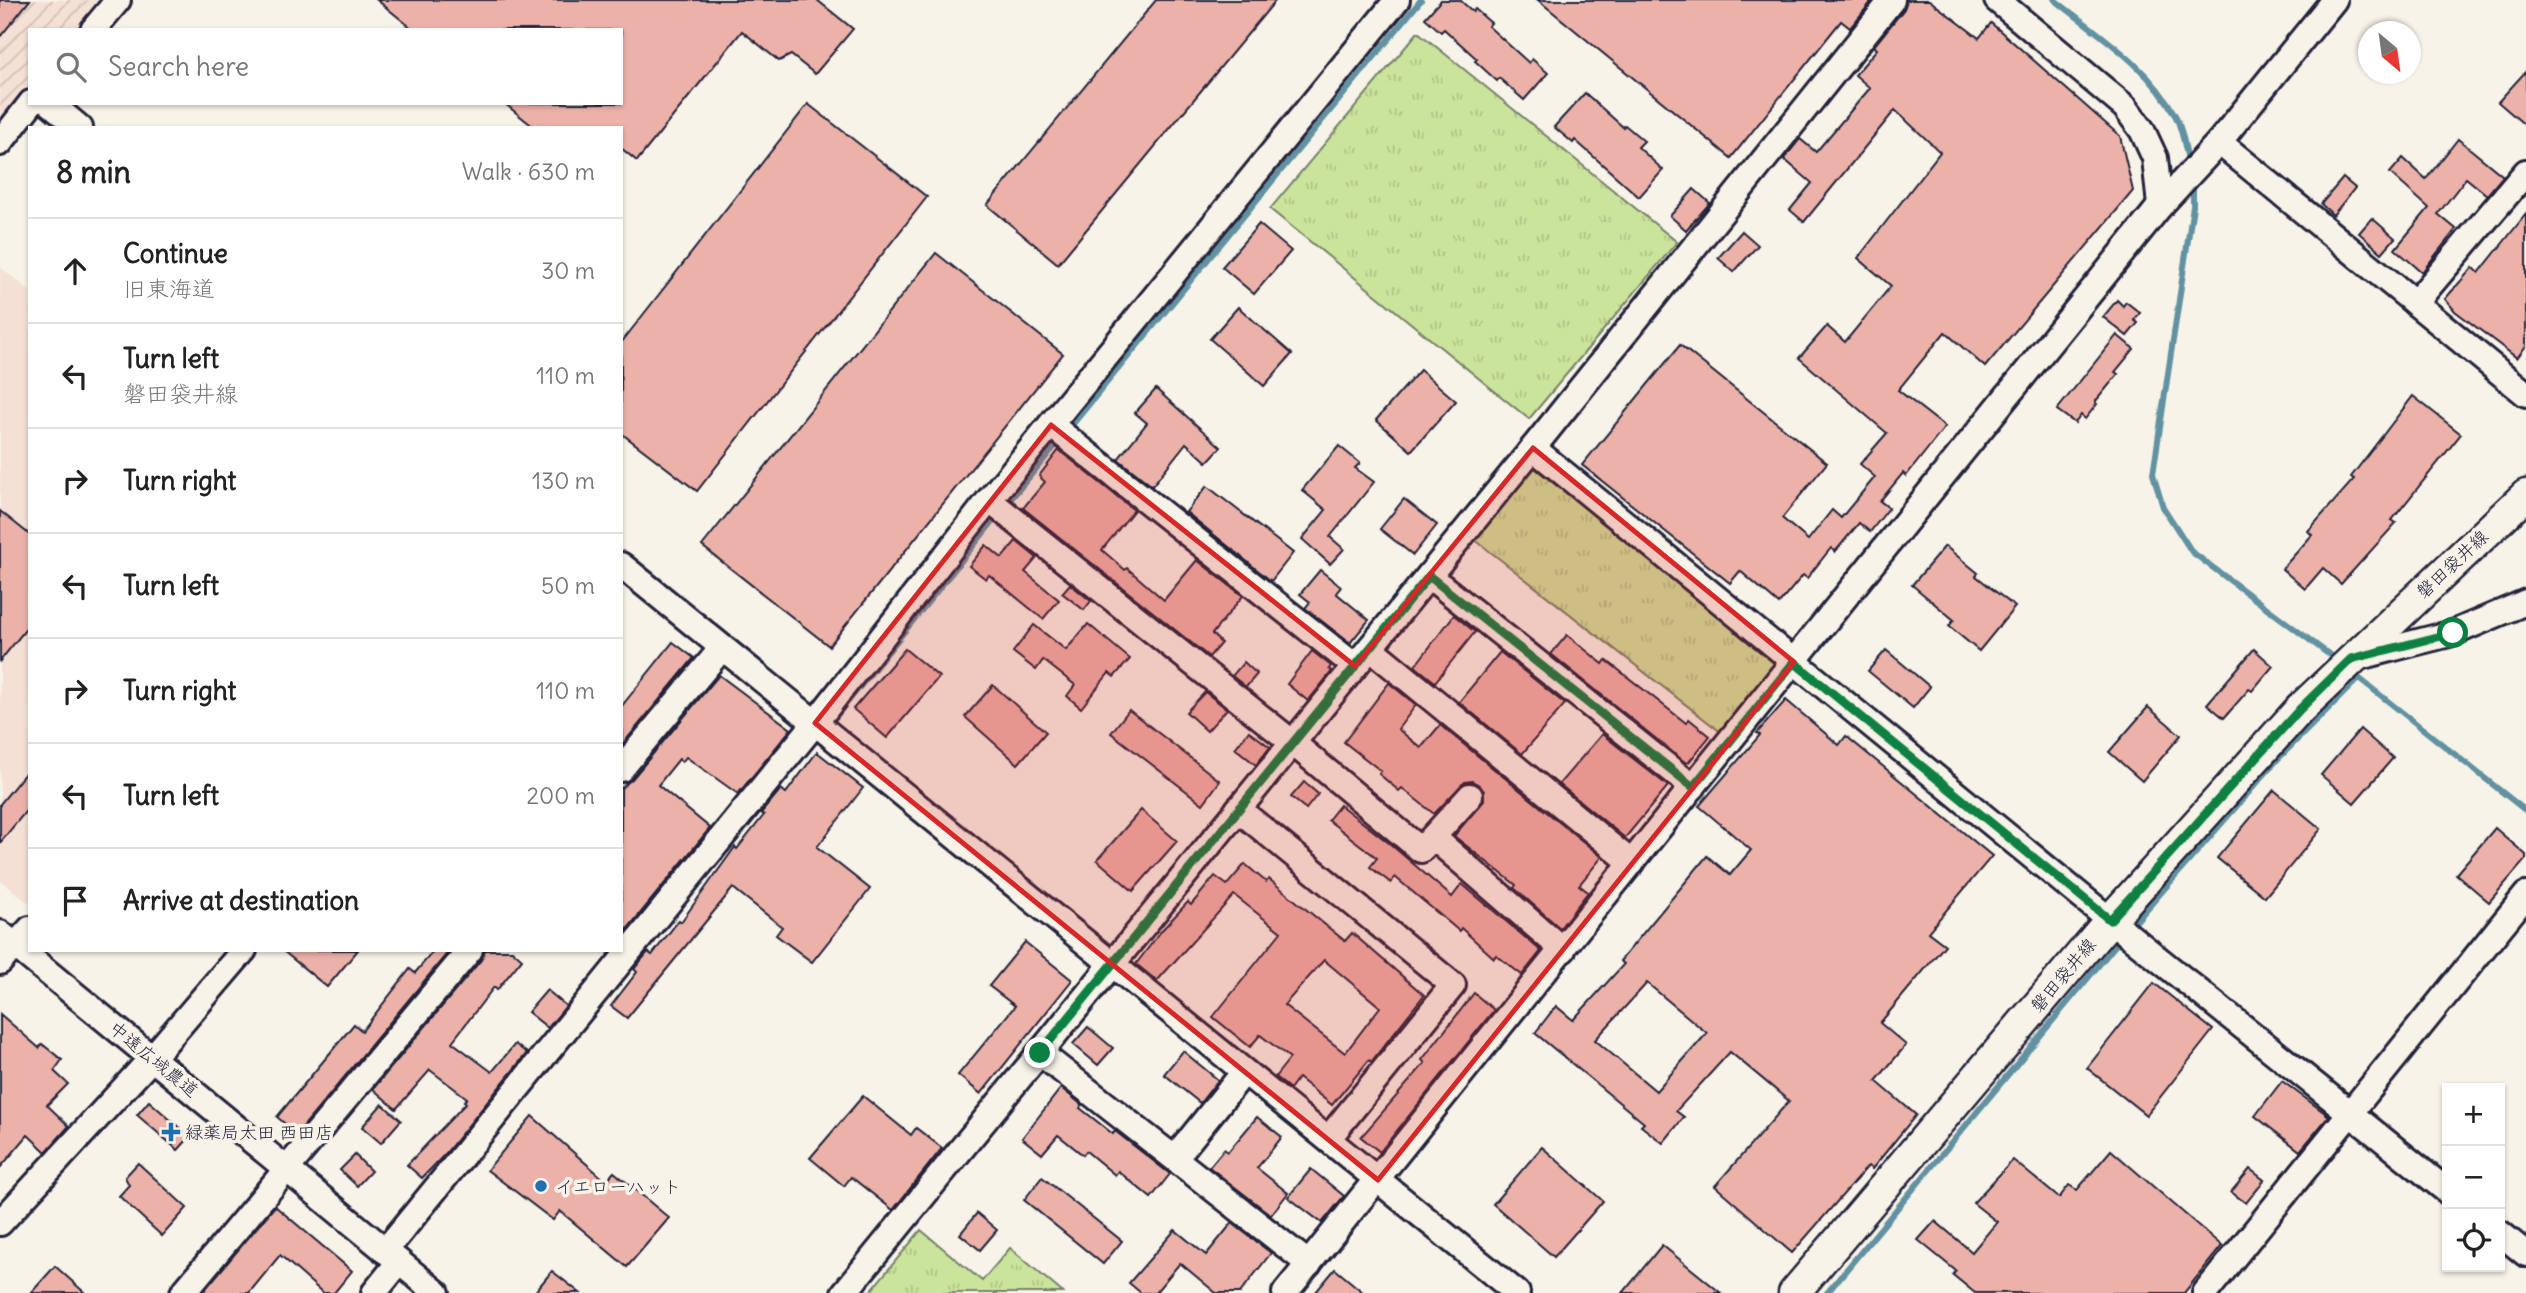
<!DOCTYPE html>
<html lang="en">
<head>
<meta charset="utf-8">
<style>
  body { margin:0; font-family:Delius,"Klee One",sans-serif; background:#f6f6f6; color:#222 }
  .controls { position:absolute; right:21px; bottom:21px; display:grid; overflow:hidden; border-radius:0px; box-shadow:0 2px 5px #0004 }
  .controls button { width:63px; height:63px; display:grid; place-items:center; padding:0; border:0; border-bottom:2px solid #e0e0e0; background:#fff; color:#222; font:35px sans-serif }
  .compass { position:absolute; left:2358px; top:21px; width:63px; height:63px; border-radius:50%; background:#fff; box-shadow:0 2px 5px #0004; rotate:151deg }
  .stop { position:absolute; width:21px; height:21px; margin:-16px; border:5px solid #0b8043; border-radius:50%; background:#fff }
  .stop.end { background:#0b8043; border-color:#fff; box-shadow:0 2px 7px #0008 }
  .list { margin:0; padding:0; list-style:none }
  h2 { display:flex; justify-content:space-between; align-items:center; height:91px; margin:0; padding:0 28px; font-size:30px }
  h2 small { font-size:23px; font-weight:400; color:#767676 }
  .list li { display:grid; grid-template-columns:46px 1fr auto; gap:21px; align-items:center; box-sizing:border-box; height:105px; padding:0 28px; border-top:2px solid #e0e0e0 }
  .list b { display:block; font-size:26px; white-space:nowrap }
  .list p { margin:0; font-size:23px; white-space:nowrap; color:#767676 }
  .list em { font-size:23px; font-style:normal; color:#767676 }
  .icon { flex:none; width:38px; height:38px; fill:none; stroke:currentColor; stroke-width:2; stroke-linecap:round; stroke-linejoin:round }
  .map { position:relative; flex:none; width:2526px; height:1293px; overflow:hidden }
  .search { position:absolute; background:#fff; box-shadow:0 2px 5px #0004; left:28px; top:28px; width:595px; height:77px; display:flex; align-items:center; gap:18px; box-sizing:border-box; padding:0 24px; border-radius:0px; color:#767676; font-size:26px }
  .panel { position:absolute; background:#fff; box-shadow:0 2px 5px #0004; left:28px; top:126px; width:595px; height:826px; border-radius:0px }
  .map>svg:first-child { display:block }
</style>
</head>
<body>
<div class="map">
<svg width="2526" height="1293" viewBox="0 0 2526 1293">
  <defs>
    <pattern id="industrial-furrows" width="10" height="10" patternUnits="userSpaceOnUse" patternTransform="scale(1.75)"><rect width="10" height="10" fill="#f4e0d5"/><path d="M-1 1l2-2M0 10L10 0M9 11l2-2" fill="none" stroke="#d1c0b8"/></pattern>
    <pattern id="grass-tufts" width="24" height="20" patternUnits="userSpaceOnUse" patternTransform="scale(1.75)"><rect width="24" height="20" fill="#cbe49b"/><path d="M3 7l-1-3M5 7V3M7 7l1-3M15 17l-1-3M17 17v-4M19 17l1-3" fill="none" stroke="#aec386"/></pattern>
  </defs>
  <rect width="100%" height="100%" fill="#f7f3e8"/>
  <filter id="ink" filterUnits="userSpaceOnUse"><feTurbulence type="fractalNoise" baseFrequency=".0143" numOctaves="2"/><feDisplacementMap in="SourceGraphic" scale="14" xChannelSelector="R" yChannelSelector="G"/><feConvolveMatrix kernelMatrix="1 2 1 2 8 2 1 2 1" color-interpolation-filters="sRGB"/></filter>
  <g filter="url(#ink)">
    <path fill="#f4e0d5" d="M0 267 30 291V904L0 880Z"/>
    <path fill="url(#industrial-furrows)" d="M0 0H99L75 30H30V85L0 121Z"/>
    <g fill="url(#grass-tufts)" stroke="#76836b" stroke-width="2">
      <path d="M1418 32 1677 242 1529 419 1270 209Z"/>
      <path d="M1533 467 1788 669 1731 740 1465 532Z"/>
      <path d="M921 1230 982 1281 1010 1248 1063 1293H869Z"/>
    </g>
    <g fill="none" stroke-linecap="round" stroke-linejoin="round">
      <g stroke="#6292a2" stroke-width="6">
        <path d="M2055 0C2099 35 2150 67 2176 117 2183 131 2185 149 2189 164"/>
        <path d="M2193 182V206L2153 474 2163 507 2192 552 2339 662"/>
        <path d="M1067 431 1421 0"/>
        <path d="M1004 507 1060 440"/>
        <path d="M2350 671 2526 811"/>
        <path d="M829 725 998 515"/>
        <path d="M2131 927 2277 760 2359 678"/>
        <path d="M1827 1293 2122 937"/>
      </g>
    </g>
    <g fill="#ecb2a9" stroke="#22223b" stroke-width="2" fill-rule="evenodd">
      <path d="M0 0H30L0 37Z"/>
      <path d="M377 0H817L853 29 815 74 791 55 779 61 742 31 637 161 621 148V128H535L504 103H621V30H414Z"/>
      <path d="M1156 0H1276L1058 264 987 205Z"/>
      <path d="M1441 0H1460L1473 12 1475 9 1491 23 1488 26 1529 63 1532 59 1548 73 1524 100 1499 78 1497 81 1475 61 1477 59 1444 29 1441 32 1425 18Z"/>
      <path d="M1538 0H1873L1850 28 1841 21 1731 158Z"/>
      <path d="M1907 0H1929L1979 38 1991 23 2120 136 2133 191 1985 367 1945 332 1898 390 1945 427 1906 476 1903 473 1880 501 1889 508 1870 532 1859 523 1835 552 1831 548 1807 578 1803 575 1779 604 1740 571 1730 583 1582 465 1680 345 1827 463 1782 518 1808 540 1832 510 1841 518 1875 477 1860 464 1887 433 1799 358 1827 326 1845 342 1891 286 1858 258 1940 152 1895 110 1804 222 1790 210 1812 183 1784 159 1800 139 1816 152 1870 88 1855 75 1877 49 1874 46 1904 9Z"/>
      <path d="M2526 71V126L2498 102Z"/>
      <path d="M1585 93 1623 127 1625 125 1644 141 1638 147 1663 170 1639 197 1575 140 1573 143 1554 127Z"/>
      <path d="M808 104 927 197 697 491 621 433V343Z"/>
      <path d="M2458 139 2503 176 2487 195 2466 178 2438 214 2456 229 2422 272 2395 249 2429 208 2390 173 2403 158 2426 179Z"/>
      <path d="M2343 178 2355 188 2333 215 2321 204Z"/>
      <path d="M1694 189 1710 203 1686 230 1670 216Z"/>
      <path d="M2526 214V346L2517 358 2455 311 2445 299 2473 267 2479 273Z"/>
      <path d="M2372 218 2395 238 2382 253 2359 233Z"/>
      <path d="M1259 224 1291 251 1254 294 1222 267Z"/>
      <path d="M1742 231 1758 245 1734 272 1718 258Z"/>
      <path d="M936 253 1063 354 829 646 702 546Z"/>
      <path d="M2117 300 2123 306 2126 302 2140 313 2134 320 2138 323 2127 336 2103 317Z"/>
      <path d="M1238 307 1292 354 1264 386 1210 339Z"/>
      <path d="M2117 335 2134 349 2115 372 2118 374 2095 402 2097 404 2085 419 2081 415 2075 423 2057 410Z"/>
      <path d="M1420 370 1456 401 1411 451 1376 420Z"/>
      <path d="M1156 389 1221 447 1207 462 1186 443 1152 486 1118 459 1147 423 1135 413Z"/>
      <path d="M2413 396 2461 434 2392 520 2396 523 2341 584 2323 568 2305 589 2282 569 2312 535 2308 531 2354 479 2351 477Z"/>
      <path d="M1339 446 1360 463 1355 468 1374 482 1330 537 1344 549 1330 564 1302 539 1326 510 1302 490Z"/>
      <path d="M1059 450 1134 510 1102 550 1125 570 1127 568 1164 600 1197 560 1243 596 1212 634 1221 643 1209 657 1023 508 1045 482 1039 476Z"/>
      <path d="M1207 486 1293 553 1271 581 1186 512Z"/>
      <path d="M1404 499 1437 525 1413 555 1380 529Z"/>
      <path d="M0 511 30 535V624L0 661Z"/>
      <path d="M1016 541 1037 558 1025 572 1059 600 1043 619 989 575 986 579 969 566 986 545 1002 558Z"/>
      <path d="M1945 546 1978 573 1976 576 2015 607 1979 651 1949 626 1954 620 1912 585Z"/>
      <path d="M1320 570 1341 587 1336 593 1369 620 1350 643 1305 608 1310 602 1300 594Z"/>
      <path d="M1070 584 1091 601 1084 610 1062 593Z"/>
      <path d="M1454 615 1475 632 1435 682 1415 666Z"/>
      <path d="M1088 624 1130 659 1114 677 1109 673 1081 708 1067 696 1075 685 1043 660 1036 670 1013 652 1034 625 1066 650Z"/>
      <path d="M1567 635 1603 664 1606 660 1686 723 1689 719 1710 736 1689 762 1686 763 1551 654Z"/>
      <path d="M673 642 694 658 622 745 621 707Z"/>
      <path d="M905 649 939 677 887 738 853 709Z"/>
      <path d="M2254 649 2273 666 2252 691 2249 689 2224 718 2207 704Z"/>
      <path d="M1886 650 1930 687 1913 708 1868 671Z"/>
      <path d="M1312 651 1331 666 1329 669 1332 671 1308 701 1287 684Z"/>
      <path d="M1500 652 1565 704 1522 754 1459 702Z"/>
      <path d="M1244 662 1257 674 1246 687 1232 676Z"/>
      <path d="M719 675 791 729 738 794 686 757 682 762 679 759 658 785 710 828 621 937V788L632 779Z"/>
      <path d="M1389 683 1416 705 1398 729 1421 748 1440 725 1602 857 1579 885 1588 892 1560 928 1514 888 1516 885 1454 836 1484 800V791L1479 785 1472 781 1465 782 1434 814 1402 788 1399 791 1379 774 1381 771 1344 742Z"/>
      <path d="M993 685 1046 732 1018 764 965 717Z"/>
      <path d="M1205 692 1227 709 1207 731 1186 712Z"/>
      <path d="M1786 700 1839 745 1846 736 1992 856 1928 932 1945 945 1880 1023 1906 1045 1876 1081 1916 1115 1872 1169 1868 1166 1792 1253 1715 1186 1789 1101 1730 1052 1676 1111 1684 1117 1663 1143 1641 1126 1644 1123 1535 1033 1556 1006 1573 1020 1624 964 1620 961 1707 856 1730 875 1751 850 1699 806 1760 735 1757 733ZM1647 983 1707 1033 1656 1091 1595 1040Z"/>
      <path d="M2148 707 2181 735 2142 781 2109 752Z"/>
      <path d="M1129 710 1220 781 1203 804 1111 733Z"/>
      <path d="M2360 729 2393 758 2354 803 2321 775Z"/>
      <path d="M1249 731 1270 747 1256 765 1235 748Z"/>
      <path d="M1602 734 1668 786 1625 838 1559 784Z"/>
      <path d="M817 752 863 788 817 847 870 889 812 962 776 935 782 927 733 888 627 1018 611 1006 637 972 634 969 648 952 652 955 679 920 681 922 735 847 737 849 764 815 761 813 781 789 786 793Z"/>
      <path d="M30 767V806L0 843V804Z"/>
      <path d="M1304 782 1318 794 1306 809 1291 797Z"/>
      <path d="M2274 790 2321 829 2265 897 2217 858Z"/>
      <path d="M1340 805 1389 843 1452 897 1462 884 1541 951 1522 975 1496 955 1494 958 1461 928 1459 931 1395 877 1391 883 1370 867 1377 858 1328 820Z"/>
      <path d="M1141 810 1177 841 1133 891 1097 860Z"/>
      <path d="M2495 828 2526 855V859L2489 902 2456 874Z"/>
      <path d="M1245 864 1266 882 1269 879 1345 941 1352 933 1424 995 1371 1062 1369 1060 1332 1105 1298 1078 1290 1089 1275 1077 1290 1058 1260 1035 1250 1047 1213 1017 1281 932 1234 895 1157 981 1136 964 1162 930 1188 902 1191 905 1215 876 1227 885ZM1324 960 1380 1007 1345 1053 1284 1005Z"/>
      <path d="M1025 942 1072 980 981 1094 958 1075 1015 1006 989 986Z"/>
      <path d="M282 950H358L327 987Z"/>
      <path d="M434 950H450L297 1134 277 1117 354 1024 362 1031 410 969 415 973Z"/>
      <path d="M485 950H512L522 959 497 990 494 987 452 1042 492 1072 515 1044 527 1053 446 1153 422 1178 407 1165 466 1103 464 1101 467 1098 430 1070 396 1109 373 1089 481 960Z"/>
      <path d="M2154 983 2213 1030 2146 1115 2087 1068Z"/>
      <path d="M547 990 566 1006 548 1028 528 1012Z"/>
      <path d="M1474 993 1494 1010 1380 1152 1361 1137 1425 1063 1422 1060Z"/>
      <path d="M0 1014 39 1048 42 1044 62 1060 54 1071 68 1084 47 1105 69 1126 46 1152 28 1135 0 1168Z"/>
      <path d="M1088 1027 1113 1048 1098 1065 1073 1044Z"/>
      <path d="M1183 1051 1218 1080 1200 1103 1164 1074Z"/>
      <path d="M2282 1081 2329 1116 2300 1151 2255 1116Z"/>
      <path d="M1061 1088 1082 1105 1080 1108 1113 1134 1115 1131 1170 1174 1151 1198 1118 1171 1115 1175 1086 1151 1083 1155 1058 1135 1042 1154 1022 1138Z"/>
      <path d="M863 1096 911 1135 916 1128 942 1148 893 1210 851 1177 844 1186 810 1158Z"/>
      <path d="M149 1101 190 1137 178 1150 137 1115Z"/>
      <path d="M382 1104 401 1120 381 1143 362 1127Z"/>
      <path d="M532 1116 606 1181 614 1172 669 1218 627 1267 560 1211 553 1220 487 1170Z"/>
      <path d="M1257 1117 1282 1137 1257 1168 1288 1193 1271 1215 1209 1167 1224 1149 1228 1152Z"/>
      <path d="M1542 1147 1603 1201 1554 1257 1493 1204Z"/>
      <path d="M2111 1150 2222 1246 2184 1293H1975L1953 1275 1956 1271 1918 1240 1935 1221 1972 1252 1997 1222 1973 1203 2013 1160 2059 1198 2069 1185 2077 1190Z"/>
      <path d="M355 1155 371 1171 357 1186 340 1170Z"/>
      <path d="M138 1163 187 1208 162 1236 119 1196 129 1185 125 1177Z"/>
      <path d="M1311 1169 1344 1196 1322 1223 1288 1197Z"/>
      <path d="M2250 1169 2264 1180 2246 1203 2231 1192Z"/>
      <path d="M1042 1177 1122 1241 1103 1264 1024 1200Z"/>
      <path d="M275 1206 352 1271 334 1293H323L280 1255 249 1293H202Z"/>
      <path d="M977 1213 997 1230 980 1250 960 1234Z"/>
      <path d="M1232 1223 1271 1253 1240 1293H1216L1180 1263 1155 1293H1141L1129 1283 1175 1230 1206 1255Z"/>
      <path d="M1662 1245 1721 1293H1623Z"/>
      <path d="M55 1266 85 1293H31Z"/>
      <path d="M1335 1269 1364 1293H1315Z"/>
      <path d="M552 1271 580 1293H534Z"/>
    </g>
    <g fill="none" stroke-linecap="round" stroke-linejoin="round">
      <g stroke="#22223b" stroke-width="30">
        <g id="minor">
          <path d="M1997 0 2125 107 2142 130 2155 158 2160 206"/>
          <path d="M93 30 118 0"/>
          <path d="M50 103 80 128"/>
          <path d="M2219 142 2526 394"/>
          <path d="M0 143 31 103"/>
          <path d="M2415 303 2526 172"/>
          <path d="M1051 425 1355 666"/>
          <path d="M1533 448 2110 920 2447 1191"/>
          <path d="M989 500 1293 743 1421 850 1470 796"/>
          <path d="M621 565 1517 1293"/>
          <path d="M1429 576 1693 787"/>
          <path d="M1370 648 1632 863"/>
          <path d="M2351 659 2453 633 2526 602"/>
          <path d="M621 769 722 648"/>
          <path d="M1238 809 1453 985 1328 1139"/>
          <path d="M1433 837 1563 950"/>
          <path d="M0 933 437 1293"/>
          <path d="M0 962 30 929"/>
          <path d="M1040 1053 1309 1264"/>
          <path d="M1175 1158 1244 1072"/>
          <path d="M0 1223 152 1058 244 950"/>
          <path d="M2500 1233 2526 1254"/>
          <path d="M385 1251 815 723 989 500 1397 0"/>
          <path d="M183 1293 470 950"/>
          <path d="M374 1293 399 1262"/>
          <path d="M844 1293 1533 448 1892 0"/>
          <path d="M1285 1293 2160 206 2219 142 2334 0"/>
          <path d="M2205 1293 2526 895"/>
        </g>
      </g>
      <g stroke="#22223b" stroke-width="35">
        <path id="major" d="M1794 1293 2110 920 2300 709 2526 495"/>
      </g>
      <use href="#minor" stroke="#f7f3e8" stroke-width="24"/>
      <use href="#major" stroke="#f7f3e8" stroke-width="30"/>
    </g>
  </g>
  <g fill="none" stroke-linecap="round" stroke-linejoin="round" filter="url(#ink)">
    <path stroke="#0b8043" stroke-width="9" d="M1040 1053 1429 576 1693 787 1794 662 2110 920 2300 709 2351 659 2453 633"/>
  </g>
  <path fill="#d62828" fill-opacity="0.2" stroke="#d62828" stroke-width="5" stroke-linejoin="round" d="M1051 425 1355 666 1533 448 1794 662 1378 1180 815 723Z"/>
  <g fill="#1f6fb2" stroke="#f7f3e8" stroke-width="2.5">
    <path d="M167.5 1121.5h7v7h7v7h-7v7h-7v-7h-7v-7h7z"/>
    <circle cx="541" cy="1186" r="7"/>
  </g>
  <g text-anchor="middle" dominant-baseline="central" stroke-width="7" stroke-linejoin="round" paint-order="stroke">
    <g font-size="18" fill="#22223b" stroke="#f7f3e8">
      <text transform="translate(2452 564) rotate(-43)">磐田袋井線</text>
      <text transform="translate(2063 975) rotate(-50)">磐田袋井線</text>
      <text transform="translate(154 1059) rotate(39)">中遠広域農道</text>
    </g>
    <g font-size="18" fill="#22223b" stroke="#f7f3e8" text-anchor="start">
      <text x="185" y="1132">緑薬局太田 西田店</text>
      <text x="555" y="1186">イエローハット</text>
    </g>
  </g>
</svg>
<div class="controls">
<button>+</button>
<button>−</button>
<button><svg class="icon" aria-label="locate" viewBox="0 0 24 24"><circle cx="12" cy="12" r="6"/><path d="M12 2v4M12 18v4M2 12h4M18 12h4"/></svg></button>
</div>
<svg class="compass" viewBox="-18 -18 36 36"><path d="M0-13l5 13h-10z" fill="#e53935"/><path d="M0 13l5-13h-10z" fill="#767676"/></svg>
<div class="stop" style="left:2453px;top:633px"></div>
<div class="stop end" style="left:1040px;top:1053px"></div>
<div class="search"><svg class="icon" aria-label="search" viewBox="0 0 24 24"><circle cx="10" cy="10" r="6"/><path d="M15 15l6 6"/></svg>Search here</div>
<section class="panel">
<h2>8 min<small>Walk · 630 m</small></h2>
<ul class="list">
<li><svg class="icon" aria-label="ahead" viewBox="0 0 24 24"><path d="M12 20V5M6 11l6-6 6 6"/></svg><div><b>Continue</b><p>旧東海道</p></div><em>30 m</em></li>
<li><svg class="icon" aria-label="left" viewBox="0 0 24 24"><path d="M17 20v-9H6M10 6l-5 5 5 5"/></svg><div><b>Turn left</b><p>磐田袋井線</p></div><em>110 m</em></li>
<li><svg class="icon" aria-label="right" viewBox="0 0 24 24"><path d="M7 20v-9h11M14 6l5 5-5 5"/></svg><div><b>Turn right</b></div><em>130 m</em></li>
<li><svg class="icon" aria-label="left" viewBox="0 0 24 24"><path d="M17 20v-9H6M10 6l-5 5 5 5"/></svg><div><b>Turn left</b></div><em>50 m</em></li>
<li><svg class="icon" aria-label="right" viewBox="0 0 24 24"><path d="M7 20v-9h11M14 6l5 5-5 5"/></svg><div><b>Turn right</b></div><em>110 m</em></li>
<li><svg class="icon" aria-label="left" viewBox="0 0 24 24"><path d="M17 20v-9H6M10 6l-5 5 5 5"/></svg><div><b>Turn left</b></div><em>200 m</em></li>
<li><svg class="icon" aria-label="arrive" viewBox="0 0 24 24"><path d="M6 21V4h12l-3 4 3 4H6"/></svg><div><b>Arrive at destination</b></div></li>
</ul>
</section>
</div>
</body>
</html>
